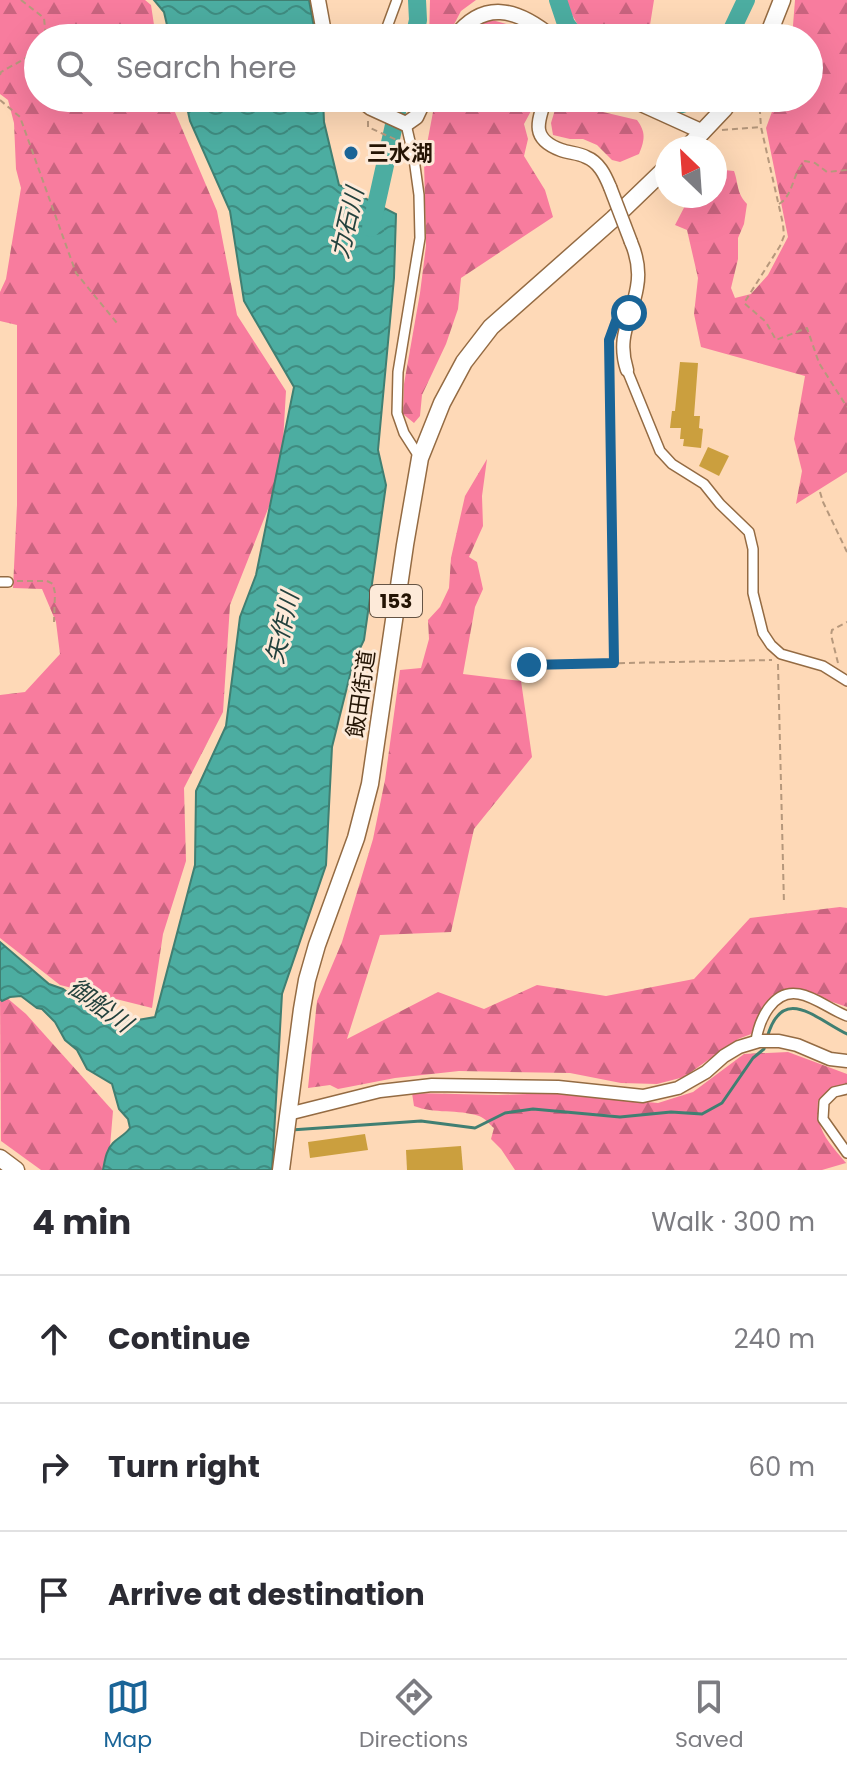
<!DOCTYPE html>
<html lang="en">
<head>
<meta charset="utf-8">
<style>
  body { margin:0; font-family:Poppins,"Noto Sans JP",sans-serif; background:#f7f7f7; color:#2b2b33 }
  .compass { position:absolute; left:655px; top:136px; width:72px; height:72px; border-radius:50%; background:#fff; box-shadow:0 8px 32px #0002; rotate:335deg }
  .stop { position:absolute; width:24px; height:24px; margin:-18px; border:6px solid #196497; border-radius:50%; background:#fff }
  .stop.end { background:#196497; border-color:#fff; box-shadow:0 2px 8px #0008 }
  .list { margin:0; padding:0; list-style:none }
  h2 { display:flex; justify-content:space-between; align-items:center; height:104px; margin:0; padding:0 32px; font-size:34px }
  h2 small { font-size:26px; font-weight:400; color:#7c7c81 }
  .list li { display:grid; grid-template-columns:52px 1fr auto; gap:24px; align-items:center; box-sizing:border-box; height:128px; padding:0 32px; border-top:2px solid #e1e1e2 }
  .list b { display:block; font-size:30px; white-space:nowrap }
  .list em { font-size:26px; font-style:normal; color:#7c7c81 }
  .icon { flex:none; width:44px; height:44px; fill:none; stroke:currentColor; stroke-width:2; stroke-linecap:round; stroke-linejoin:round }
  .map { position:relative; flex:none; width:847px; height:1170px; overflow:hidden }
  .search { position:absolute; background:#fff; box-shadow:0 8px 32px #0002; left:24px; right:24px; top:24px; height:88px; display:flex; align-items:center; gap:20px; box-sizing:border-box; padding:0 28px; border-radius:44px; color:#7c7c81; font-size:30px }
  .sheet { height:488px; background:#fff }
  nav { display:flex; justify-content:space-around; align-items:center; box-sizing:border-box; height:112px; border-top:2px solid #e1e1e2; background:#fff; font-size:22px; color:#7c7c81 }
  nav a { display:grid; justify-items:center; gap:4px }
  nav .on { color:#196497 }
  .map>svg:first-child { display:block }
</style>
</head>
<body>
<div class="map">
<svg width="847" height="1170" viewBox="0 0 847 1170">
  <defs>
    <pattern id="forest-firs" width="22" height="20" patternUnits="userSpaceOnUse" patternTransform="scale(2)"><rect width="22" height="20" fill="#f87c9e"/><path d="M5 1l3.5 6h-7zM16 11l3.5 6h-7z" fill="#c9647f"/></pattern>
    <pattern id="water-waves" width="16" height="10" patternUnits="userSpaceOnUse" patternTransform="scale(2)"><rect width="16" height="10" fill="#4cada1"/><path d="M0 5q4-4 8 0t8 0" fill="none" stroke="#3f8c81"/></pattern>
  </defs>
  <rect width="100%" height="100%" fill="#fed9b7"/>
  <g fill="url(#forest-firs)">
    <path d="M0 0H145L151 5 156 38H38V98H169L217 211 237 315 286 391 281 476 230 605 223 712 184 788 186 861 163 934 152 1008 60 985 0 938V695L25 692 60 654 56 622 42 589 13 588 17 505V325L0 321V292L6 279 21 188 16 169 14 123 8 100 0 94Z"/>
    <path d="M430 0H476L461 11 447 38H429Z"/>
    <path d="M564 0H654L650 25 677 34 679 38H585Z"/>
    <path d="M795 0H847V472L796 504 802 471 794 439 805 376 701 347 694 314 698 278 687 230 675 225 688 200V196H715V158H717L724 170 734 171C739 185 736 192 747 204L744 224 738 238V259L731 288 735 298 751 294 768 275 788 237 766 128 777 98H809V38H792Z"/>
    <path d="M492 20 525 29 530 38H467L478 21Z"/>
    <path d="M440 98H538L524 124 528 139 524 156 545 190 553 217 461 278 458 309 446 344 422 395 420 416 414 423 403 414 404 384 420 293 426 246 424 160 433 112Z"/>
    <path d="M557 103 563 105 566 111 586 108 637 120C646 132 645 140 639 154L620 162 612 160 597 145 583 139H570L553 135 551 123Z"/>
    <path d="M487 459 482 496 483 526 469 557 477 562 483 589 475 607 463 674 521 681 532 757 474 829 451 932 380 935 347 1039 438 992 484 1009 537 985 606 996 694 979 750 918 840 907 847 908V1007L818 997 797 995 779 1004 754 1033 738 1039 684 1077 657 1084 621 1083 570 1073 459 1071 395 1078 338 1089 330 1085 308 1088 317 1001 342 942 373 839 385 780 400 670 421 668 429 639 428 620 440 607 449 588 451 558 465 496Z"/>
    <path d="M0 992 26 1014 113 1111 108 1170H41L1 1141Z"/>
    <path d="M788 1052 847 1074V1086C835 1085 826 1094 818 1101 816 1131 828 1141 846 1163L822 1170H515L501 1149 491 1139 494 1128C489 1124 485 1118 479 1116 458 1109 434 1114 414 1106L412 1093 498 1095 553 1093 658 1103 693 1092 744 1054Z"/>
  </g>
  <g fill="url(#water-waves)" stroke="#407f72" stroke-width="2">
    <path d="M154 0H309L316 38H170L164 12Z"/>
    <path d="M185 98H323L324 122 339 185 396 214 394 278 378 450 386 485 364 640 353 663 332 747 326 865 282 994 272 1170H103C105 1160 106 1150 113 1143 119 1137 125 1135 130 1128L128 1119 119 1109 112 1084 87 1069 77 1050 65 1040 55 1022 42 1009 37 1008 21 996 10 997 2 1001 0 999V942L49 984 63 989 80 1001 111 1010 120 1017 132 1021 155 1017 195 865 196 791 226 726 240 617 256 575 294 387 244 301 230 211 190 121Z"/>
  </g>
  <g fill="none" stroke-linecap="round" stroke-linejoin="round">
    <g stroke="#407f72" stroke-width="3">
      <path d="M767 1038C782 983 816 1019 847 1034"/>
      <path d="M291 1130 421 1121 475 1128 505 1113 533 1109 620 1117 671 1112 702 1114 722 1103 753 1058 764 1049 765 1045"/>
    </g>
    <g stroke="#4cada1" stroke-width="18">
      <path d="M558 0 566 24 577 38"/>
      <path d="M414 38 418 20 417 0"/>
      <path d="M728 38 746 0"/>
      <path d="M669 98 670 102 676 106 702 98"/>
      <path d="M371 228 400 98"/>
    </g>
  </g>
  <g fill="#cb9f3e">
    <path d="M680 362 698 363 694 416H700L699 428 703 429 701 448 683 446 684 439H680L681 428H670L672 411H675Z"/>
    <path d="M708 447 729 456 719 476 699 466Z"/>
    <path d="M365 1134 368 1150 310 1158 308 1142Z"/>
    <path d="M461 1146 463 1170H407L406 1150Z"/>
  </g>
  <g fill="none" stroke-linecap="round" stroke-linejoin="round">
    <g stroke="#946b43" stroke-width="12">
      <g id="minor">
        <path d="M383 38 397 0"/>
        <path d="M406 124 414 159 419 195 420 238 398 372 397 413 404 433 420 458"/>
        <path d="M627 370 660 451 672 464 704 484 720 504 749 532 753 549V593L763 633 771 645 781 654 823 666 847 681"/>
        <path d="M0 582H8"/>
        <path d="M756 1041C759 1020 773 989 799 994 816 997 831 1010 847 1016"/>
        <path d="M847 1089 834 1092 824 1102 823 1119 847 1153"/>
      </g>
    </g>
    <g stroke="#946b43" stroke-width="15">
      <g id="tertiary">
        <path d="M546 98C537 123 531 139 561 150 569 153 579 153 586 157 599 162 605 175 610 187"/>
        <path d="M627 370C616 336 632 318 637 287 640 271 637 256 631 242"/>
        <path d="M288 1114 380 1091 432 1085 558 1087 643 1096 678 1088 706 1072 724 1056 739 1047 759 1041H779L797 1045 830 1059 847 1061"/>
      </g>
    </g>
    <g stroke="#946b43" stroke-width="17">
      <g id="secondary">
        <path d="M318 0 325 38"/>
        <path d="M454 38C483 0 516 7 553 38"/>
        <path d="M358 98 371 108 406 124 416 117 425 98"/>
        <path d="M628 98 703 132"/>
      </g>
    </g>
    <g stroke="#946b43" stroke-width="19">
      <g id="trunk">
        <path d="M767 38 782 0"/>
        <path d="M687 148 724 109 732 98"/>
        <path d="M281 1170 302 1009 307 980 317 945 356 838 370 784 405 545 420 458 442 403 464 362 491 327 613 219 667 167"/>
      </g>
    </g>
    <g stroke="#946b43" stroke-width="19">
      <path id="motorway" d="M0 1158 16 1170"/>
    </g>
    <g stroke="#b6987c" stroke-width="2" stroke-dasharray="6 4" stroke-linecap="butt">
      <path d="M21 0 44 18 46 38"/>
      <path d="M0 75 1 72 35 53 38 49"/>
      <path d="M759 98 761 127 783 224 784 236 780 246 744 303 766 322 776 340 807 328 819 363 847 407"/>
      <path d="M0 100 20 117 76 273 117 323"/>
      <path d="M368 121V127L401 142"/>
      <path d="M722 130 760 127"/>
      <path d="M779 204C794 195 792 173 805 161L815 163 827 172 847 170"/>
      <path d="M820 492 823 502 847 552"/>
      <path d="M17 581H47L53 584 55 593 54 622"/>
      <path d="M614 662 609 340 614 325"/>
      <path d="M838 663 831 635 832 630 847 622"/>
      <path d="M778 664 784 904"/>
      <path d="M529 665 772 660"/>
    </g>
    <use href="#minor" stroke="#fff" stroke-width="9"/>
    <use href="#tertiary" stroke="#fff" stroke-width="12"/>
    <use href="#secondary" stroke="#fff" stroke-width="14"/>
    <use href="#trunk" stroke="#fff" stroke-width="16"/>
    <use href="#motorway" stroke="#fff" stroke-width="16"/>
    <g stroke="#946b43" stroke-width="15" stroke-linecap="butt">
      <path id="tertiary-bridge" d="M610 187 631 242"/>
    </g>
    <use href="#tertiary-bridge" stroke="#fff" stroke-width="12"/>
  </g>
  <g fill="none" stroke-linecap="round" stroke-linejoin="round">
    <path stroke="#196497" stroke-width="10" d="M529 665 614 663 609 340 617 318 629 313"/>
  </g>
  <circle fill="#196497" stroke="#fdead9" stroke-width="3" cx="351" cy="153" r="8"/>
  <g text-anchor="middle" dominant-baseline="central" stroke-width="6" stroke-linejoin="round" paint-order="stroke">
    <rect fill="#fdead9" stroke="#655444" stroke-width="2" x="370" y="585" width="52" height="32" rx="6"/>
    <g font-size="20" font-weight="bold" fill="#241404">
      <text x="396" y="601">153</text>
    </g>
    <g font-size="22" font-weight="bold" fill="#241404" stroke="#fdead9" text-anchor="start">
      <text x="367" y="153">三水湖</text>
    </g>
    <g font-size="22" fill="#241404" stroke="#fdead9">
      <text transform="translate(361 694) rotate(-82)">飯田街道</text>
    </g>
    <g font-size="24" font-style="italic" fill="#23413d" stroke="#fdead9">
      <text transform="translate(347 223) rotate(-77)">力石川</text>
      <text transform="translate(282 628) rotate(-77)">矢作川</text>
      <text transform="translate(100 1005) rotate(36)">御船川</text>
    </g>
  </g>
</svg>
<svg class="compass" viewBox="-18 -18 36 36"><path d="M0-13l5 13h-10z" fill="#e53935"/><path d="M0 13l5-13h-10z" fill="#7c7c81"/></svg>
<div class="stop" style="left:629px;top:313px"></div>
<div class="stop end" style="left:529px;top:665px"></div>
<div class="search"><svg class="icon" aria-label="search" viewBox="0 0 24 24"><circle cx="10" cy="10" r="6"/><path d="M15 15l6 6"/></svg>Search here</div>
</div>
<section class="sheet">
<h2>4 min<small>Walk · 300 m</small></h2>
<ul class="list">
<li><svg class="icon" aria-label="ahead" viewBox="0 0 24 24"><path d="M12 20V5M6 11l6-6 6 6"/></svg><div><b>Continue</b></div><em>240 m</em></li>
<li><svg class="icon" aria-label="right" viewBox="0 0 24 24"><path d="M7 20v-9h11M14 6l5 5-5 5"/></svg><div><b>Turn right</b></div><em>60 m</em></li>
<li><svg class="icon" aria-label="arrive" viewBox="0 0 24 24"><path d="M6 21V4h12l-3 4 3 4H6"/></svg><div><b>Arrive at destination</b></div></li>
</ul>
</section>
<nav>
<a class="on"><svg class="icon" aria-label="map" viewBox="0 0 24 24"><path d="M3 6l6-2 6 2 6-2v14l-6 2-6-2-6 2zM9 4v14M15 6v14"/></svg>Map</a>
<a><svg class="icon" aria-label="directions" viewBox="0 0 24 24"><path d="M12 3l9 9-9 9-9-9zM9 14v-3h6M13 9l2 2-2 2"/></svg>Directions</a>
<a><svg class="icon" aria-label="saved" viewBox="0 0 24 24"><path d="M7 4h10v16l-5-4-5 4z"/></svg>Saved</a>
</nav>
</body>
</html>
